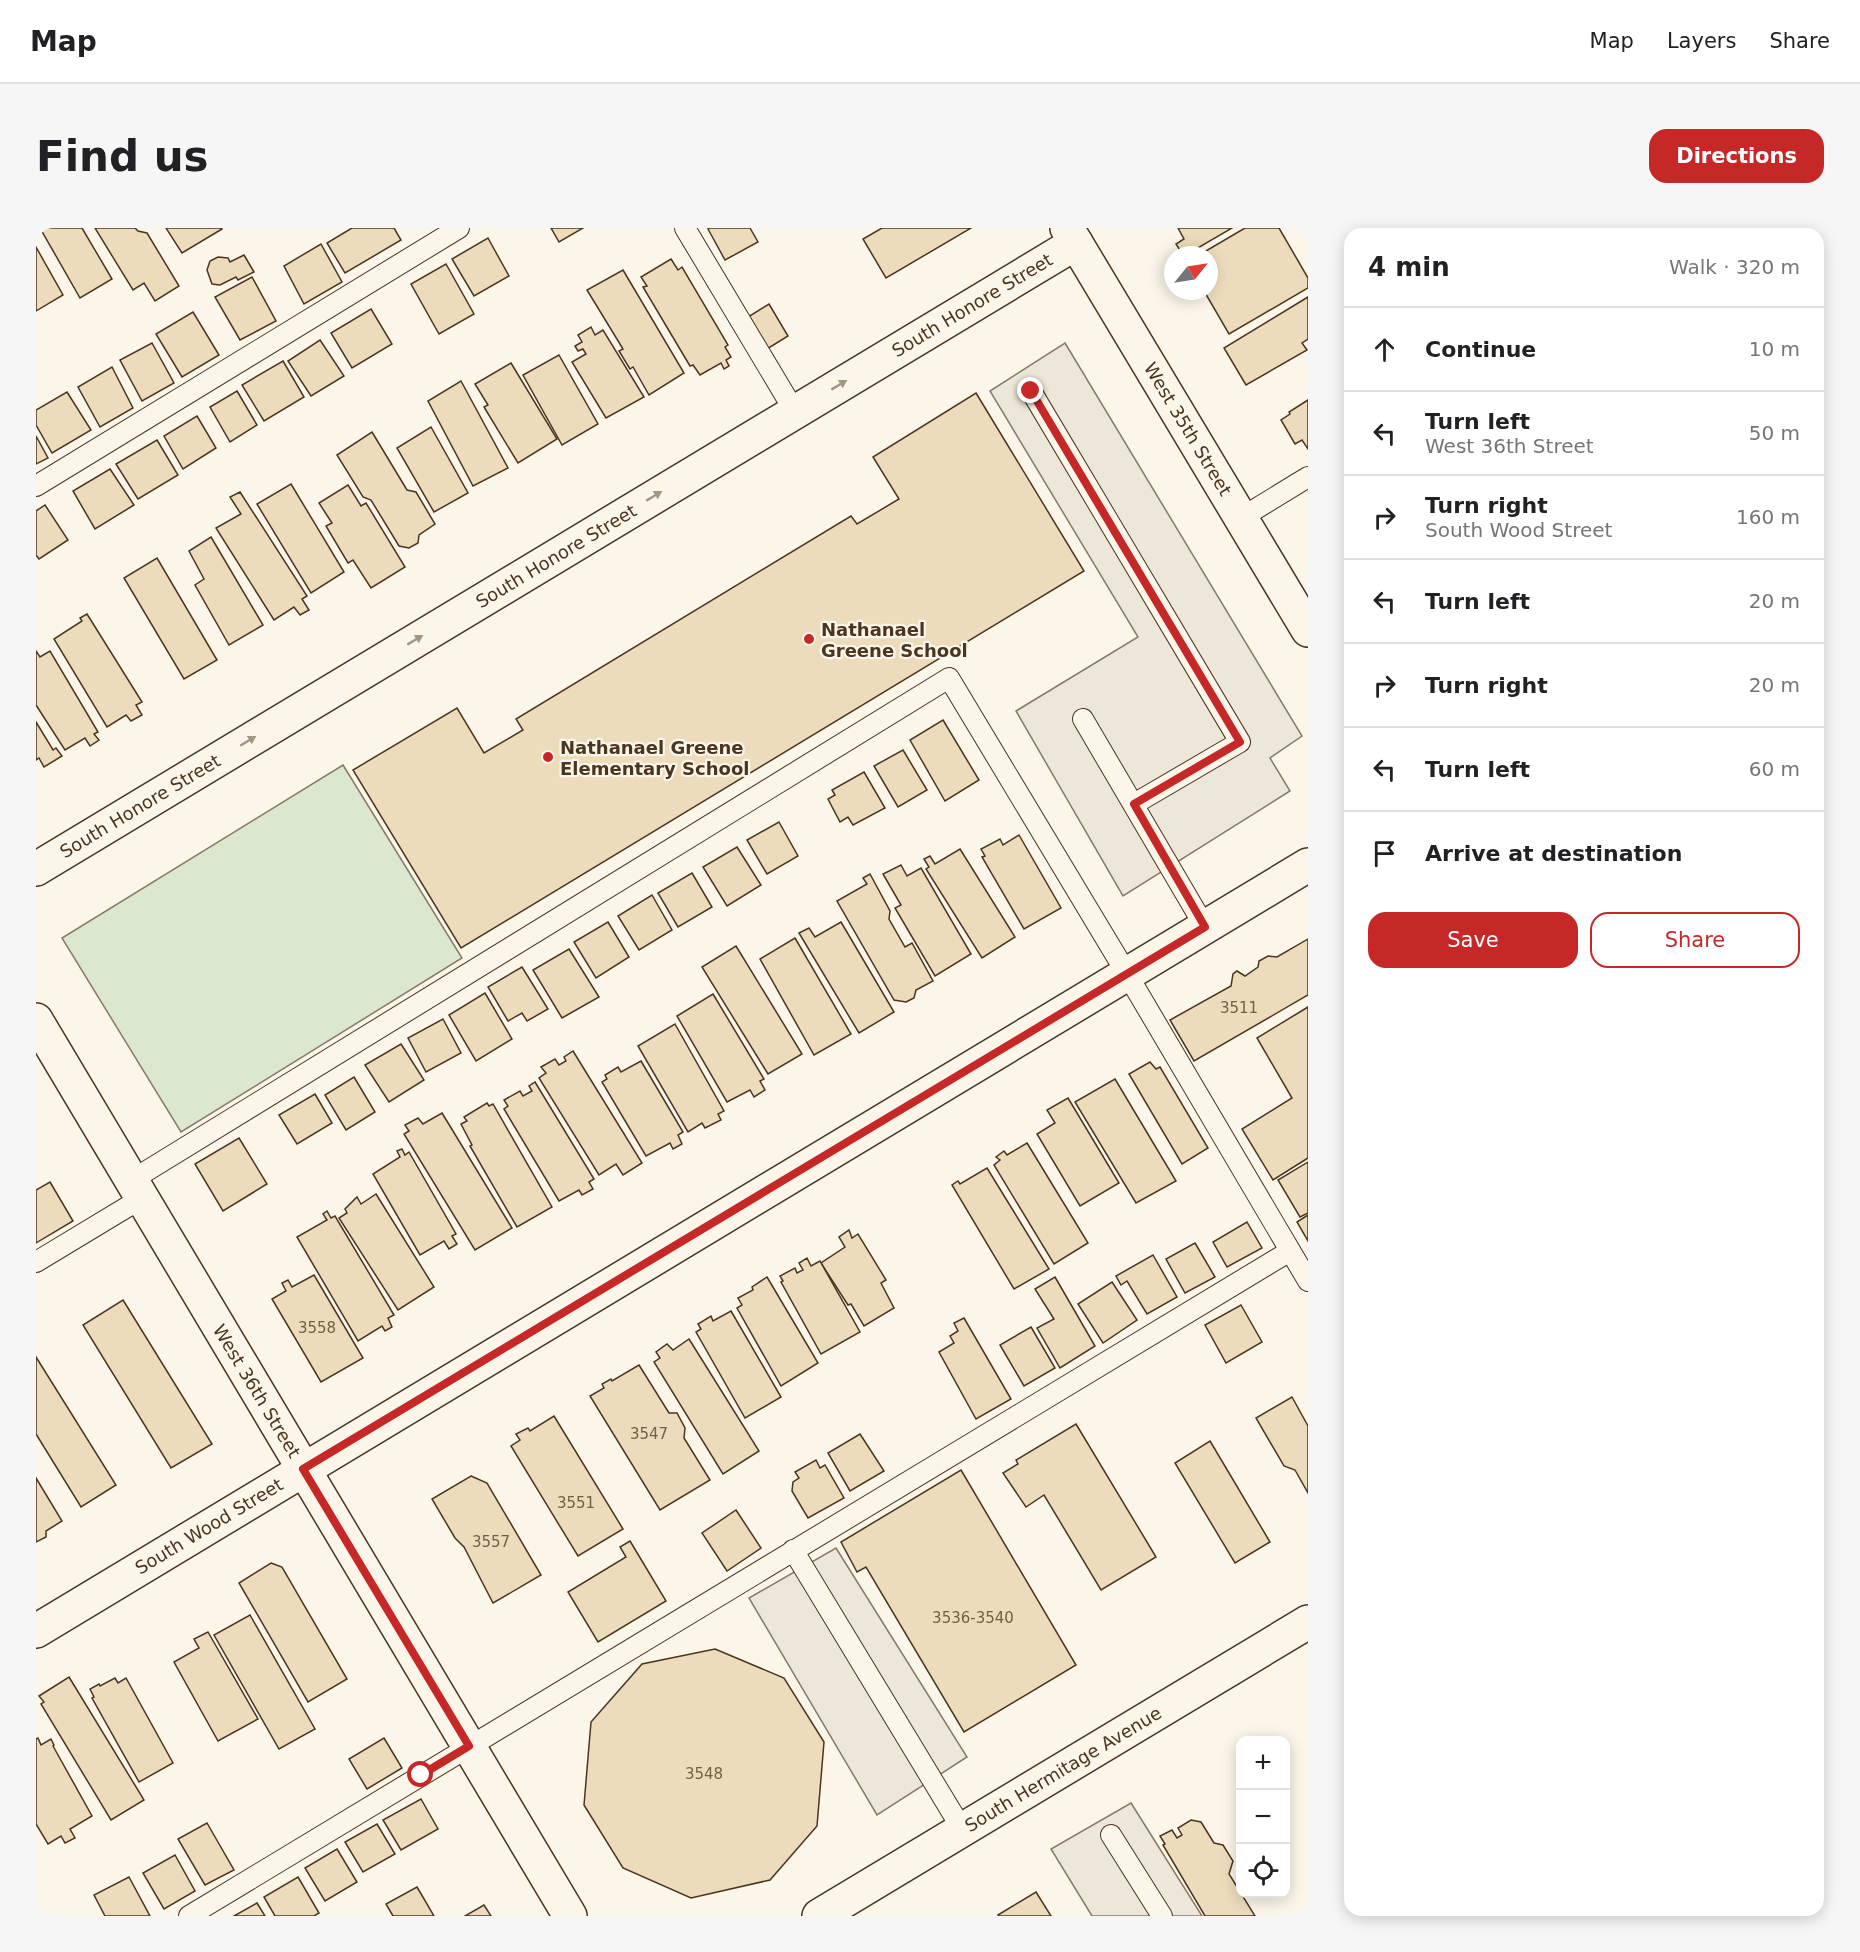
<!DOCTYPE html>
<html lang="en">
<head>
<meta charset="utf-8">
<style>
  body { margin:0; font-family:"DejaVu Sans",sans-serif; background:#f6f6f6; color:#202124 }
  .controls { position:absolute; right:18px; bottom:18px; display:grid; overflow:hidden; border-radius:12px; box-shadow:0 3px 15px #0003 }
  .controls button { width:54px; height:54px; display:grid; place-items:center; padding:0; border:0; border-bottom:2px solid #e0e0e0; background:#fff; color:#202124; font:30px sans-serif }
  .compass { position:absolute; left:1128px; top:18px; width:54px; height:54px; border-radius:50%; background:#fff; box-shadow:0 3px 15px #0003; rotate:60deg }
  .stop { position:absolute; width:18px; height:18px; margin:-14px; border:4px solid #c62828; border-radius:50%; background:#fff }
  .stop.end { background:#c62828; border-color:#fff; box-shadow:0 2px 6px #0008 }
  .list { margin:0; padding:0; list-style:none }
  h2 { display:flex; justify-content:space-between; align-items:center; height:78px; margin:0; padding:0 24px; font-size:26px }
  h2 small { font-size:20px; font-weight:400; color:#757577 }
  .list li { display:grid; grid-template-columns:39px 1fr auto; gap:18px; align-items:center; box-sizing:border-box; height:84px; padding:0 24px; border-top:2px solid #e0e0e0 }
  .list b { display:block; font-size:22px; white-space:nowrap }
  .list p { margin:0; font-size:20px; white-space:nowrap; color:#757577 }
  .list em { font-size:20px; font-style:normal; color:#757577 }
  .actions { display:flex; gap:12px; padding:18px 24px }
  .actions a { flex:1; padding:14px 0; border:2px solid #c62828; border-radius:18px; text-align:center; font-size:21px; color:#c62828 }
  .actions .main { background:#c62828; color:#fff }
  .icon { flex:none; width:33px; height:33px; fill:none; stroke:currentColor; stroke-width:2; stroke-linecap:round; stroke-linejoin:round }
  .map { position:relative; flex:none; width:1272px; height:1688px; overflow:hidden; border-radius:18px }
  header { display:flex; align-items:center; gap:36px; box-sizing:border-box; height:84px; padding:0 30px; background:#fff; border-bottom:2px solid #e0e0e0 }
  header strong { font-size:28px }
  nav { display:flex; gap:33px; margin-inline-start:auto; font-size:21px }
  .intro { display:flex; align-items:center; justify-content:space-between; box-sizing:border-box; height:144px; padding:0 36px }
  h1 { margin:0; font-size:42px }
  .button { padding:15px 27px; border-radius:18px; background:#c62828; color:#fff; font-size:21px; font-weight:700 }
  main { display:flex; gap:36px; padding:0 36px }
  aside { flex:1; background:#fff; border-radius:18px; box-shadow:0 3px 15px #0003 }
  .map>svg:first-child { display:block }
</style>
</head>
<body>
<header>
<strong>Map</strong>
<nav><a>Map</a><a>Layers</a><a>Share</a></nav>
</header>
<div class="intro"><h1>Find us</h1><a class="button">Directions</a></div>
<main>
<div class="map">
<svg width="1272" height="1688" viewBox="0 0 1272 1688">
  <rect width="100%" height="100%" fill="#fbf6e9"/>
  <path fill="#dce7d0" stroke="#887966" stroke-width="1.5" d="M307 537 426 730 145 904 26 710Z"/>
  <g fill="#ede7d9" stroke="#887966" stroke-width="1.5">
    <path d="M1029 115 1266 508 1234 530 1254 563 1087 668 980 483 1102 409 954 163Z"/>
    <path d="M800 1320 931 1529 841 1587 713 1370Z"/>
    <path d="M1095 1575 1166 1688H1056L1015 1621Z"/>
  </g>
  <g fill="#ecdcbc" stroke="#4a3520" stroke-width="1.5">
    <path d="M4 0H46L76 51 44 70Z"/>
    <path d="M59 0H99L102 3 111 5 143 58 119 73 108 55 97 62Z"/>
    <path d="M130 0H185L186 1 146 25Z"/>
    <path d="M316 0H358L365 12 309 45 291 15Z"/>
    <path d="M515 0H547L523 14Z"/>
    <path d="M673 0H714L722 14 689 32 672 1Z"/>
    <path d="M846 0H935L850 50 827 11Z"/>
    <path d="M1142 0H1196L1155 24 1153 20 1145 24 1140 16 1148 11Z"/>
    <path d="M1209 0H1243L1272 50V60L1193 106 1168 63H1173V27H1163Z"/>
    <path d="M452 10 473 48 438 68 416 31Z"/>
    <path d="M285 16 306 54 268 76 248 38Z"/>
    <path d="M0 19 27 67 0 83Z"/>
    <path d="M208 27 218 44 202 52 200 49 184 57 176 56 171 42 174 33 182 29 192 30 194 34Z"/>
    <path d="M635 31 642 42 646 39 692 117 689 119 695 129 690 132 693 138 688 141 685 135 664 147 657 137 654 138 607 59 611 58 605 49Z"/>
    <path d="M410 36 438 86 403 106 375 56Z"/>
    <path d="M587 42 648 145 613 167 597 139 594 141 583 123 587 121 551 62Z"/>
    <path d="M216 49 240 93 204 112 179 69Z"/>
    <path d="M1272 69V111L1266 115 1271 122 1210 157 1188 120Z"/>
    <path d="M733 76 752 108 731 121 712 89Z"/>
    <path d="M335 81 356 116 316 140 295 105Z"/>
    <path d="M157 84 183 127 146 149 120 106Z"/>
    <path d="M555 99 559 107 567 102 608 169 570 190 536 134 550 126 547 121 542 123 539 118 546 114 542 107Z"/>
    <path d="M284 112 308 148 275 168 252 133Z"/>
    <path d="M116 115 138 155 106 173 84 132Z"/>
    <path d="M523 127 562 196 526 217 487 147Z"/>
    <path d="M247 133 268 169 228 193 206 157Z"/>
    <path d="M475 135 521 211 482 235 448 179 452 177 439 156Z"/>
    <path d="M76 139 97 180 64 199 42 159Z"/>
    <path d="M425 153 472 240 437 258 392 173Z"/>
    <path d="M201 163 221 197 194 214 174 179Z"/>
    <path d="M31 164 55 202 16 225 0 197V182Z"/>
    <path d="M940 165 1048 343 425 720 317 542 421 480 448 525 487 502 480 491 815 288 821 296 863 271 837 229Z"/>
    <path d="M1272 172V221L1266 212 1259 216 1245 192 1254 186 1253 184Z"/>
    <path d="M161 188 180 220 147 241 128 208Z"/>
    <path d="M395 199 432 265 398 284 361 220Z"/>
    <path d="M336 204 371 262 380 264 399 296 383 307 382 315 373 320 363 318 335 272 327 269 301 227Z"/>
    <path d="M0 208 12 230 0 236Z"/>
    <path d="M121 212 142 247 102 271 80 236Z"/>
    <path d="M74 241 98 277 59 301 37 263Z"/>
    <path d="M255 256 308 344 275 365 221 276Z"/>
    <path d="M312 257 325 278 330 275 369 339 335 360 317 332 312 335 290 298 296 295 283 275Z"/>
    <path d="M204 264 271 368 266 371 273 382 264 387 258 379 238 392 180 300 205 286 194 269Z"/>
    <path d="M9 277 32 312 3 331 0 327V283Z"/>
    <path d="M175 309 227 397 193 417 159 357 168 351 153 323Z"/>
    <path d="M121 330 181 432 148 451 88 350Z"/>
    <path d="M51 386 106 474 100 477 106 487 95 493 90 487 71 499 18 411 46 393 44 390Z"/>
    <path d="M0 423 4 429 14 423 62 504 58 506 63 512 54 518 49 510 29 522 0 477Z"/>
    <path d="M907 492 943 552 909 573 874 512Z"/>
    <path d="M0 494 17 522 20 520 26 528 8 539 3 530 0 532Z"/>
    <path d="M867 522 891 562 862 579 838 538Z"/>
    <path d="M828 544 849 580 817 597 812 589 804 594 792 571 799 567 796 562Z"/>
    <path d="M743 594 762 628 731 646 711 612Z"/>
    <path d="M983 607 1025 680 988 701 946 629 949 628 945 621 964 611 967 617Z"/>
    <path d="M701 619 725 657 691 678 667 639Z"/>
    <path d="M924 621 979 709 946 730 890 641 893 639 888 631 894 628 899 636Z"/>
    <path d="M865 637 871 648 885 640 935 726 899 748 859 680 865 677 847 646Z"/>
    <path d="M656 645 676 679 642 699 622 665Z"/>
    <path d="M834 646 854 683 853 691 869 719 876 715 897 753 880 762 878 770 870 774 858 772 801 673 831 656 827 650Z"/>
    <path d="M616 667 636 702 603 722 582 688Z"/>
    <path d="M572 694 593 729 560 750 538 714Z"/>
    <path d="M805 694 858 784 823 805 763 705 773 700 779 709Z"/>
    <path d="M759 710 815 806 778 827 724 731Z"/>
    <path d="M1272 711V767L1158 833 1134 792 1195 758 1197 746 1201 743 1209 748 1222 739 1223 733 1232 728 1241 729Z"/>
    <path d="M700 718 766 826 732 846 666 739Z"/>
    <path d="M533 721 563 769 526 790 497 742Z"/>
    <path d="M486 739 512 781 491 793 486 785 472 793 452 759Z"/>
    <path d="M449 765 476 811 440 833 413 787Z"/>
    <path d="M677 766 728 851 724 853 729 862 718 869 714 862 691 874 641 788Z"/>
    <path d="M1272 779V930L1237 952 1206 901 1256 870 1221 810Z"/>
    <path d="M407 791 425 825 390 844 372 810Z"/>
    <path d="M639 796 688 883 682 886 685 892 669 900 666 895 652 904 602 818Z"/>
    <path d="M365 816 388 852 353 874 329 837Z"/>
    <path d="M537 823 606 935 587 947 580 936 563 947 503 850 510 845 505 839 519 831 523 837 530 833 528 829Z"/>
    <path d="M605 833 647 904 642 907 646 916 637 921 634 915 610 928 566 854 571 851 569 847 582 839 585 844Z"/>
    <path d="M1114 834 1120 841 1124 839 1172 920 1146 936 1093 846Z"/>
    <path d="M318 849 339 884 310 902 289 867Z"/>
    <path d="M1079 851 1140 953 1100 975 1039 874Z"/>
    <path d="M499 854 558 951 553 954 557 961 546 967 543 962 523 973 468 881 472 878 468 872 484 863 487 868 496 863 493 858Z"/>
    <path d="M279 866 296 895 261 916 243 887Z"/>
    <path d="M1032 870 1083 955 1044 978 1001 906 1019 895 1011 882Z"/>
    <path d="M451 875 453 878 457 876 516 979 481 999 434 918 436 917 425 896 431 893 428 889Z"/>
    <path d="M406 885 476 1000 439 1022 368 906 373 903 369 897 382 890 387 896Z"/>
    <path d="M203 910 231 956 187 983 159 936Z"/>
    <path d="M991 915 1052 1015 1018 1036 958 937 964 932 960 929 968 923 971 927Z"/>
    <path d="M366 921 369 927 373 924 420 1006 416 1008 421 1016 413 1021 408 1013 384 1027 337 946 364 929 361 923Z"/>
    <path d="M1272 934V985L1264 989 1242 952Z"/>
    <path d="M951 940 1013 1041 978 1061 916 957 922 953 924 956Z"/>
    <path d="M14 954 37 993 0 1015V962Z"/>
    <path d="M340 966 398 1059 362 1082 303 990 311 985 309 981 321 969 325 976Z"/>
    <path d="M291 983 295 990 299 988 358 1087 352 1090 356 1099 349 1103 346 1098 322 1113 261 1009 291 992 287 986Z"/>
    <path d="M1272 987V1013L1261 994Z"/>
    <path d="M1211 994 1226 1020 1191 1039 1177 1014Z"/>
    <path d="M813 1002 816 1010 822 1006 850 1052 845 1055 858 1080 828 1098 815 1076 812 1077 785 1035 809 1019 803 1009Z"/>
    <path d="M1159 1015 1179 1049 1149 1065 1130 1031Z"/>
    <path d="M1117 1027 1141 1069 1111 1086 1091 1053 1085 1057 1080 1048Z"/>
    <path d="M771 1030 775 1038 784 1033 824 1104 785 1126 745 1054 747 1053 744 1048 759 1040 761 1045 767 1042 763 1035Z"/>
    <path d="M278 1047 327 1130 285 1154 236 1071 250 1063 246 1055 252 1052 256 1059Z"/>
    <path d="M731 1049 782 1135 745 1158 701 1080 706 1077 702 1070 717 1062 716 1059Z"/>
    <path d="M1019 1049 1059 1118 1024 1140 1001 1100 1018 1091 999 1061Z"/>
    <path d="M1076 1054 1101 1092 1067 1115 1042 1076Z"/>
    <path d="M87 1072 176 1216 135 1240 47 1097Z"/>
    <path d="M1205 1077 1226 1114 1190 1135 1169 1097Z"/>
    <path d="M695 1083 745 1169 709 1190 660 1104 665 1101 662 1096 675 1088 677 1093Z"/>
    <path d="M928 1090 975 1171 940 1191 903 1124 918 1115 914 1108 922 1103 918 1095Z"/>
    <path d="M995 1099 1019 1140 988 1158 964 1117Z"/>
    <path d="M653 1111 723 1223 687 1246 618 1134 624 1130 620 1124 631 1116 637 1122Z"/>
    <path d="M0 1129 80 1257 45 1279 0 1206Z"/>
    <path d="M603 1137 633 1185H641L649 1200 648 1210 674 1252 624 1282 554 1168 568 1160 566 1156 575 1151 576 1153Z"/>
    <path d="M1256 1169 1272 1198V1265L1259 1242 1248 1238 1220 1190Z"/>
    <path d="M518 1188 587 1301 542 1328 475 1218 484 1212 480 1206 492 1200 494 1203Z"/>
    <path d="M1040 1196 1120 1329 1065 1362 1008 1267 990 1279 967 1245 982 1236 980 1232Z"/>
    <path d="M824 1206 848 1243 814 1263 792 1225Z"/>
    <path d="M1174 1213 1234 1314 1199 1335 1139 1235Z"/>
    <path d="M780 1232 784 1240 789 1237 808 1270 772 1290 756 1263 757 1254 763 1250 759 1244Z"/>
    <path d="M925 1242 1040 1437 928 1504 830 1339 821 1344 805 1314Z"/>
    <path d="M435 1248 451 1255 505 1347 457 1375 428 1319 419 1310 396 1271Z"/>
    <path d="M0 1250 26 1293 10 1303V1309L0 1314Z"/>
    <path d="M700 1282 725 1320 691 1343 666 1305Z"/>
    <path d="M594 1313 630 1373 562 1414 532 1364 590 1329 584 1319Z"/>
    <path d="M235 1335 246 1339 311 1451 272 1474 203 1355Z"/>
    <path d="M214 1387 279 1501 243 1521 178 1407Z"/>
    <path d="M172 1404 222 1491 182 1513 138 1434 163 1420 158 1411Z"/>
    <path d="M679 1421 748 1450 788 1514 781 1598 734 1652 655 1670 587 1640 548 1577 555 1494 606 1436Z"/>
    <path d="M33 1449 108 1572 75 1592 5 1476 8 1474 3 1468Z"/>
    <path d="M79 1450 82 1455 90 1450 137 1535 103 1554 56 1470 58 1469 54 1461 63 1456 64 1458Z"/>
    <path d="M2 1510 5 1517 15 1511 18 1517 17 1518 56 1588 34 1601 39 1610 29 1615 25 1608 12 1616 0 1596V1511Z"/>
    <path d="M348 1510 366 1540 331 1561 313 1531Z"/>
    <path d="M385 1571 402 1601 365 1622 347 1592Z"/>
    <path d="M1155 1592 1165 1594 1178 1615 1187 1617 1197 1633 1193 1646 1219 1688H1169L1127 1617 1129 1616 1124 1608 1136 1602 1141 1610 1146 1607 1142 1600Z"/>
    <path d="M171 1595 198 1642 169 1657 142 1611Z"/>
    <path d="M341 1596 359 1626 327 1644 309 1614Z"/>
    <path d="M301 1621 321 1654 289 1673 269 1640Z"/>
    <path d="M139 1627 159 1663 128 1681 107 1645Z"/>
    <path d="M93 1649 114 1688H69L58 1667Z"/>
    <path d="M262 1649 283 1685 278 1688H239L228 1669Z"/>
    <path d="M381 1659 398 1688H357L350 1676Z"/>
    <path d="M1000 1664 1015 1688H963L962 1687Z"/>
    <path d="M221 1675 229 1688H198Z"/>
    <path d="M448 1677 455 1688H429Z"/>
  </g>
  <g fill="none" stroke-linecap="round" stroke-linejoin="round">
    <g stroke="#4a3520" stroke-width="22">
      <g id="service">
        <path d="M649 0 759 184"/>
        <path d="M995 163 1204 514 1098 576"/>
        <path d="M0 258 423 0"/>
        <path d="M1205 290 1272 249"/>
        <path d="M1047 491 1169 699"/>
        <path d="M96 952 913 450 1091 746 1272 1053"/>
        <path d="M0 1034 106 970"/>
        <path d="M757 1322 926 1601"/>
        <path d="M1075 1607 1126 1688"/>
        <path d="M153 1688 1254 1023"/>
      </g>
    </g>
    <g stroke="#4a3520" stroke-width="36">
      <g id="minor">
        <path d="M0 641 1040 15"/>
        <path d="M0 792 534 1688"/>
        <path d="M783 1688 1272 1394"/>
      </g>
    </g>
    <g stroke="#4a3520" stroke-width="36">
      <path id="tertiary" d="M0 1403 1272 637"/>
    </g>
    <g stroke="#4a3520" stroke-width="36">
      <path id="secondary" d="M1031 0 1272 402"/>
    </g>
    <use href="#service" stroke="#fbf6e9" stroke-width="20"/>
    <use href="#minor" stroke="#fbf6e9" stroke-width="33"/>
    <use href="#tertiary" stroke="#fbf6e9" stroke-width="33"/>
    <use href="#secondary" stroke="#fbf6e9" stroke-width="33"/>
  </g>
  <defs><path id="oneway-solid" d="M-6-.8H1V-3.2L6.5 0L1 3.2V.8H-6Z" transform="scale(1.5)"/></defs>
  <g fill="#a29684">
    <use href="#oneway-solid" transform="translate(803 157) rotate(-31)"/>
    <use href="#oneway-solid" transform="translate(618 268) rotate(-31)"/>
    <use href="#oneway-solid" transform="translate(379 412) rotate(-31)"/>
    <use href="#oneway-solid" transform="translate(212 513) rotate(-31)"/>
  </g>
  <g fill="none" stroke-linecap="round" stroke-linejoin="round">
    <path stroke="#c62828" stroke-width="8" d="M385 1547 433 1518 267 1241 1169 699 1098 576 1204 514 995 163"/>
  </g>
  <g fill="#c62828" stroke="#fbf6e9" stroke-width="2">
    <circle cx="773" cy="411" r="6"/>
    <circle cx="512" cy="529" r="6"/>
  </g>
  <g text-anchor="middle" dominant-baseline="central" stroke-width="4.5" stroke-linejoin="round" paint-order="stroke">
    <g font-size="15" fill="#725f47">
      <text x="1203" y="780">3511</text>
      <text x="281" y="1100">3558</text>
      <text x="613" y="1206">3547</text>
      <text x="540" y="1275">3551</text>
      <text x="455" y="1314">3557</text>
      <text x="937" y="1390">3536-3540</text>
      <text x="668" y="1546">3548</text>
    </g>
    <g font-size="18" fill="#4a3520" stroke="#fbf6e9">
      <text transform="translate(936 77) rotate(-31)">South Honore Street</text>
      <text transform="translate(1152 201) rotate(59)">West 35th Street</text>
      <text transform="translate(520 328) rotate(-31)">South Honore Street</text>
      <text transform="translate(104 578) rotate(-31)">South Honore Street</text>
      <text transform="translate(221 1163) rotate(59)">West 36th Street</text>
      <text transform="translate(173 1298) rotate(-31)">South Wood Street</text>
      <text transform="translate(1027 1541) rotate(-31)">South Hermitage Avenue</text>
    </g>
    <g font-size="18" font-weight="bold" fill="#4a3520" stroke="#fbf6e9" text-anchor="start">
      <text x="785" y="401">Nathanael<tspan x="785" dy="21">Greene School</tspan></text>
      <text x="524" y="519">Nathanael Greene<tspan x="524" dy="21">Elementary School</tspan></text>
    </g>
  </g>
</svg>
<div class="controls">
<button>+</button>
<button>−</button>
<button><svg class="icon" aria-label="locate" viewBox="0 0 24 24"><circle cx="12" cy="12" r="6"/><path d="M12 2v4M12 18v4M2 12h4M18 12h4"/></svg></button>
</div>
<svg class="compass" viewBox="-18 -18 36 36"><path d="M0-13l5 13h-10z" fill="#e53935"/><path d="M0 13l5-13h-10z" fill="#757577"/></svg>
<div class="stop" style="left:385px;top:1547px"></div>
<div class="stop end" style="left:995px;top:163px"></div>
</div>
<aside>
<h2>4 min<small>Walk · 320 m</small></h2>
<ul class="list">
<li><svg class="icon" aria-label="ahead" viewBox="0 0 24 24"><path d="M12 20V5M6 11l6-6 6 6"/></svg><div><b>Continue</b></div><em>10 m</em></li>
<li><svg class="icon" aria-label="left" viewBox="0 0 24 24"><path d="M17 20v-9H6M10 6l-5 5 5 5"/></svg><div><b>Turn left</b><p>West 36th Street</p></div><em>50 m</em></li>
<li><svg class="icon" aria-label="right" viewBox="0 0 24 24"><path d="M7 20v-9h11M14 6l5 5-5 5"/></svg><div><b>Turn right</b><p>South Wood Street</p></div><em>160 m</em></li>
<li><svg class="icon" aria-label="left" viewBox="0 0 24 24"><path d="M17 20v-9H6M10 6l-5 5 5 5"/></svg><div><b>Turn left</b></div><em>20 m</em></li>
<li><svg class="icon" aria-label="right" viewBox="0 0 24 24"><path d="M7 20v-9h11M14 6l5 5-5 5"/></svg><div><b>Turn right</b></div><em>20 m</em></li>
<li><svg class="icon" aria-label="left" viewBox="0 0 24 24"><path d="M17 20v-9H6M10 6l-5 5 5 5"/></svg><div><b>Turn left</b></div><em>60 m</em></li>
<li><svg class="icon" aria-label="arrive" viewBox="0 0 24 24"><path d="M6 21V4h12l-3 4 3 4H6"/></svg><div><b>Arrive at destination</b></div></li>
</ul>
<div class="actions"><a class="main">Save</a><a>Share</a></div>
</aside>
</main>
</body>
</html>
